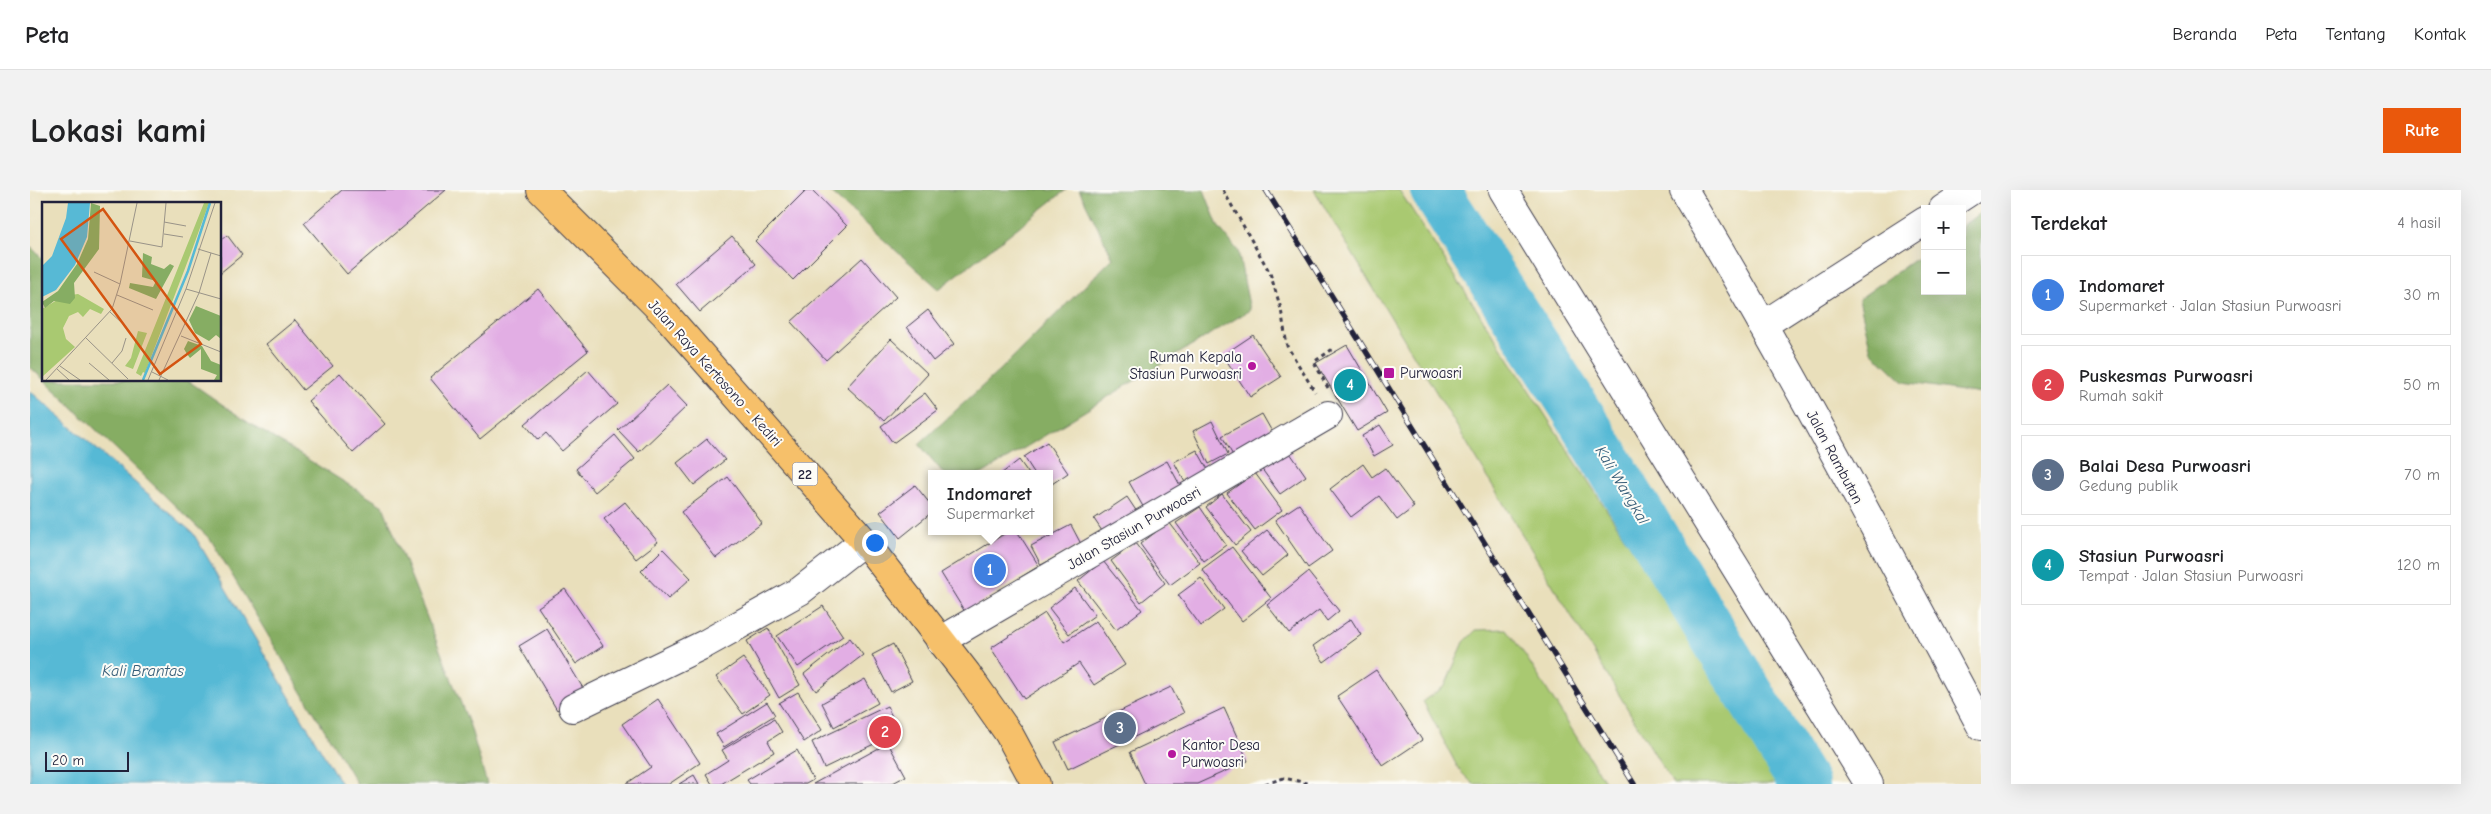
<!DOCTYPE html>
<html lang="id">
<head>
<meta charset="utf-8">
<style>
  body { margin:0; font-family:"Comic Neue",sans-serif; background:#f2f2f2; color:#202124 }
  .controls { position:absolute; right:15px; top:15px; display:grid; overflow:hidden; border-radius:0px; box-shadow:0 5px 20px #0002 }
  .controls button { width:45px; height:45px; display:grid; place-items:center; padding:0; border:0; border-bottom:1px solid #e0e0e0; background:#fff; color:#202124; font:25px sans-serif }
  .scale { position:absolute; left:15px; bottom:12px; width:84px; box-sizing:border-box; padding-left:5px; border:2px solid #22223b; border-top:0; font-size:14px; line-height:18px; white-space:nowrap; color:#22223b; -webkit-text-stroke:4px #fdfcf7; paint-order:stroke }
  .you { position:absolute; left:844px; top:352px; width:18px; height:18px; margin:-12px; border:4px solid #fff; border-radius:50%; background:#1a73e8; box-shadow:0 0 0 8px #1a73e833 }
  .badge { display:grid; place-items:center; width:32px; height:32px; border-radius:50%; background:#ea580c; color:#fff; font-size:16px; font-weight:700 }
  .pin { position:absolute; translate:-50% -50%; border:2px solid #fff; box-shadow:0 1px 5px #0006 }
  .popup { position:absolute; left:898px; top:280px; width:125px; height:65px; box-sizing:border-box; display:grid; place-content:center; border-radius:0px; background:#fff; filter:drop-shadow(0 1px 4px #0005); font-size:16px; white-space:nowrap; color:#757577 }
  .popup b { font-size:19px; color:#202124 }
  .popup::after { content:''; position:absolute; left:50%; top:100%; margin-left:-10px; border:10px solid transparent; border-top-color:#fff }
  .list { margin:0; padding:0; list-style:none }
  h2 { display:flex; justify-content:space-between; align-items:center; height:65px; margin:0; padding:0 20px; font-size:21px }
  h2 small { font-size:16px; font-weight:400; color:#757577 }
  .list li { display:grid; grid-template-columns:32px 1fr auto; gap:15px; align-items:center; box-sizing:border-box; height:80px; margin:0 10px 10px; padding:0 10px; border:1px solid #e0e0e0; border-radius:0px }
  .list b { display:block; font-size:19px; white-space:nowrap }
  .list p { margin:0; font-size:16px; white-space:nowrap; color:#757577 }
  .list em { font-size:16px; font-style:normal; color:#757577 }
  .map { position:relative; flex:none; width:1951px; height:594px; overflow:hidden; border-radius:0px }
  header { display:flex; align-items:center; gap:30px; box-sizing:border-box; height:70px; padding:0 25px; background:#fff; border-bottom:1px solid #e0e0e0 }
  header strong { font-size:24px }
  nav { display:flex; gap:28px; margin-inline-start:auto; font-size:18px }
  .intro { display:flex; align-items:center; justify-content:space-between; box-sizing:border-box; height:120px; padding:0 30px }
  h1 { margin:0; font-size:35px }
  .button { padding:12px 22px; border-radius:0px; background:#ea580c; color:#fff; font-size:18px; font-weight:700 }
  main { display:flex; gap:30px; padding:0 30px }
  aside { flex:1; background:#fff; border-radius:0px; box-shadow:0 5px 20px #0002 }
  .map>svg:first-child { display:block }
</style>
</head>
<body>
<header>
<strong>Peta</strong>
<nav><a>Beranda</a><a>Peta</a><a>Tentang</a><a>Kontak</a></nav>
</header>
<div class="intro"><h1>Lokasi kami</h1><a class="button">Rute</a></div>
<main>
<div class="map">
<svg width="1951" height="594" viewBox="0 0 1951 594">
  <rect width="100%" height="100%" fill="#fdfcf7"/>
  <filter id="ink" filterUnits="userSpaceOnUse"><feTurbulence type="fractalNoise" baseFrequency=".02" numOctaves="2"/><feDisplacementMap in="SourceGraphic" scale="10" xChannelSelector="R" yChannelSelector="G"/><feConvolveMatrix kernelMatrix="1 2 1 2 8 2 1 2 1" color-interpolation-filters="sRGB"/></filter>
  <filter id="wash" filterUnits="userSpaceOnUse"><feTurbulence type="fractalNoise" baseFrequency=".0096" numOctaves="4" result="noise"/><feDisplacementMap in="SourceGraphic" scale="20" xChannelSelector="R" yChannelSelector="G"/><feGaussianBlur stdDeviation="1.12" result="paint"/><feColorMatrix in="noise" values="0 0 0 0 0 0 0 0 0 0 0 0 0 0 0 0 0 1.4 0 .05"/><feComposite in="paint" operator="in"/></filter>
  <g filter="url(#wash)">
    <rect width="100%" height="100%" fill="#e9dfbb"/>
    <g fill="#a9c971" stroke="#667656">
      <path d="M1284 0H1369L1755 594H1643Z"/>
      <path d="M1476 439 1495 465 1576 594H1443L1429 580 1393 511 1415 496 1434 452 1446 440Z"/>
    </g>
    <g fill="#86ad63" stroke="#54684f">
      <path d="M798 0H1036L909 99Z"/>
      <path d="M1049 0H1174L1188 36 1208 61 1220 120 952 284H914L889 254 969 181 1083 68Z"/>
      <path d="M1951 22V204L1874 192 1841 161 1829 109 1895 62V101H1932V36Z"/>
      <path d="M0 56 14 70V190L0 177Z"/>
      <path d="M14 190H157L219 233 353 316 440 536 457 594H327L181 350Z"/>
    </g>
    <path fill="#57b9d5" stroke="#3c6e88" d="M0 201 163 343 311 594H0Z"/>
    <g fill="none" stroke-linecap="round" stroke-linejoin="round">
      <path stroke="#57b9d5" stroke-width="50" d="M1405 0 1542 213 1774 594"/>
    </g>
    <g id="blocks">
      <g fill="#e2aee4">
        <path d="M312 0H416L317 84 274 33Z"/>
        <path d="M776 0H782L817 36 763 90 725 51Z"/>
        <path d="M197 45 212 65 190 83V51Z"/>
        <path d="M702 46 726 74 670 122 646 94Z"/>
        <path d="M832 68 866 107 796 170 761 132Z"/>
        <path d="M508 99 558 161 450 249 400 188Z"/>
        <path d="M898 120 924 154 903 171 877 137Z"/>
        <path d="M265 130 303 176 273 200 236 154Z"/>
        <path d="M1223 145 1251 187 1220 207 1193 165Z"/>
        <path d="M861 149 898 184 854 231 817 197Z"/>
        <path d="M1317 155 1357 223 1327 241 1286 173Z"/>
        <path d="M558 180 587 214 532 261 516 243 508 250 495 234Z"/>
        <path d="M310 183 355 234 323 263 278 211Z"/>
        <path d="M637 195 657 216 609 262 588 240Z"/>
        <path d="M895 203 908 220 863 253 851 236Z"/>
        <path d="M1232 224 1245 247 1205 269 1192 246Z"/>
        <path d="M1182 231 1198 264 1179 274 1163 241Z"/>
        <path d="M1350 235 1363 255 1344 266 1332 246Z"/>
        <path d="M585 245 605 269 565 302 546 279Z"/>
        <path d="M677 249 695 270 664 295 647 273Z"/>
        <path d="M1017 252 1038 283 1019 296V284H1005L994 267Z"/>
        <path d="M1167 260 1180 283 1157 296 1144 272Z"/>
        <path d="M1258 260 1276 286 1250 304 1231 278Z"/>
        <path d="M989 270 999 284H971Z"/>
        <path d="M1137 271 1152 299 1115 320 1099 292Z"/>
        <path d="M1333 274 1342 287 1355 278 1384 317 1367 330 1349 306 1321 327 1300 299Z"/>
        <path d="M1225 283 1252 320 1225 340 1197 303Z"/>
        <path d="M698 287 732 333 686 368 651 322Z"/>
        <path d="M885 295 901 315V323L870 348 850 322Z"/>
        <path d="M1192 304 1221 342 1205 355 1176 317Z"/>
        <path d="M1097 307 1107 322 1074 344 1064 329Z"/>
        <path d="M595 312 628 352 606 369 574 329Z"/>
        <path d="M1269 314 1302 361 1278 378 1245 330Z"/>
        <path d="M1170 317 1196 355 1174 371 1146 333Z"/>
        <path d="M1139 332 1170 373 1140 395 1110 354Z"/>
        <path d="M1041 335 1051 354 1011 375 1001 356Z"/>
        <path d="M1237 340 1258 365 1232 386 1211 361Z"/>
        <path d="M951 341H964L955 347Z"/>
        <path d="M979 341H987L1009 376 935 422 911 383Z"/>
        <path d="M1105 353 1135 393 1111 412 1081 371Z"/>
        <path d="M1202 357 1241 408 1212 431 1172 379Z"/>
        <path d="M633 359 661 388 638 409 611 381Z"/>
        <path d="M1073 371 1112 420 1086 440 1048 391Z"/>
        <path d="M1278 382 1309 421 1297 431 1289 420 1259 443 1237 415Z"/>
        <path d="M1171 388 1194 419 1171 436 1148 405Z"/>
        <path d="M1045 398 1065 425 1039 444 1019 418Z"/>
        <path d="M535 399 573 456 546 474 508 417Z"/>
        <path d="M793 416 813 446 768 477 747 446Z"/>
        <path d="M1015 423 1034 452 1066 431 1095 475 1064 495 1049 473 994 509 961 458Z"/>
        <path d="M1321 429 1331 445 1294 472 1283 456Z"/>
        <path d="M738 438 770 495 749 508 717 451Z"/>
        <path d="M517 439 556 503 527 520 489 456Z"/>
        <path d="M820 448 833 465 786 501 774 484Z"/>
        <path d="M863 454 882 491 861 502 842 465Z"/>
        <path d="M713 468 740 505 713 524 686 487Z"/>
        <path d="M1346 480 1392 550 1353 576 1307 506Z"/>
        <path d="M835 489 848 513 804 537 792 513Z"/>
        <path d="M1141 497 1154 523 1038 579 1025 552Z"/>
        <path d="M768 502 792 540 774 552 749 513Z"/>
        <path d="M628 509 670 573 639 594H596L621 577 592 534Z"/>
        <path d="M737 512 745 525 694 557 686 544Z"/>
        <path d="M857 516 869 542 794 578 782 552Z"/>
        <path d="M1194 518 1218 571 1167 594H1115L1100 562Z"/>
        <path d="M744 529 752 542 738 551 744 562 691 594H682L676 584 698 570 692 560Z"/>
        <path d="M858 553 876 586 861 594H783Z"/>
        <path d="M767 560 783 590 776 594H720L717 590Z"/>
        <path d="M664 585 669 594H649Z"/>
      </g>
    </g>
  </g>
  <g filter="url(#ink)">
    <use href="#blocks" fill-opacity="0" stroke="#403e4e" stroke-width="1"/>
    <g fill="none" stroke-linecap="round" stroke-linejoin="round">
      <g stroke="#403e4e" stroke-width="30">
        <g id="minor">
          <path d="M1473 0 1839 594"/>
          <path d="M1654 0C1760 175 1854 356 1951 536"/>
          <path d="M1913 19 1942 0"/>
          <path d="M1733 135 1895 31"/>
          <path d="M910 451 1298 225"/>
          <path d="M543 518 675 454 770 401 834 351"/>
        </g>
      </g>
      <g stroke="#403e4e" stroke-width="30">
        <path id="highway" d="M511 0 635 124 834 351 937 484 979 544 1006 594"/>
      </g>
      <g stroke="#403e4e" stroke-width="3" stroke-dasharray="4 4" stroke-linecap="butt">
        <path d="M1193 0 1240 83 1251 119 1257 156 1285 202"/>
        <path d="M1298 198 1284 172 1304 158"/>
        <path d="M1235 594 1254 588 1282 594"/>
      </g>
      <use href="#minor" stroke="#fff" stroke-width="28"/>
      <use href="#highway" stroke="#f6c06b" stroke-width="28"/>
      <g stroke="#22223b" stroke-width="5.5">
        <path id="rail" d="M1236 0 1604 594"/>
      </g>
      <use href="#rail" stroke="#fdfcf7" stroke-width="4" stroke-dasharray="11" stroke-linecap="butt"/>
    </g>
  </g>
  <g fill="#b5179e" stroke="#fdfcf7" stroke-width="2">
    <circle cx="1222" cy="176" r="5"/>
    <rect x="1353" y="177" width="12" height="12" rx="2.5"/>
    <circle cx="1142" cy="564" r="5"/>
  </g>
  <g text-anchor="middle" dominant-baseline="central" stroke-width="4" stroke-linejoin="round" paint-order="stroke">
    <rect fill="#fdfcf7" stroke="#646373" stroke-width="1" x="762.5" y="272.5" width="25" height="23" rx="4"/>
    <g font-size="14" font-weight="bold" fill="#22223b">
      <text x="775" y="284">22</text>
    </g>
    <g font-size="15" fill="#22223b" stroke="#fdfcf7" text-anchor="start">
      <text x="1212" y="167" text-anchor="end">Rumah Kepala<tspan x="1212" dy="17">Stasiun Purwoasri</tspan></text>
      <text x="1370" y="183">Purwoasri</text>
      <text x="1152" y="555">Kantor Desa<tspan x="1152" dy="17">Purwoasri</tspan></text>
    </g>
    <g font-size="15" fill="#22223b" stroke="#fdfcf7">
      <text transform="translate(685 183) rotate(48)">Jalan Raya Kertosono - Kediri</text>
      <text transform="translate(1805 267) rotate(62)">Jalan Rambutan</text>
      <text transform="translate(1104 338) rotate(-30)">Jalan Stasiun Purwoasri</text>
    </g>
    <g font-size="16" font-style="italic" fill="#375e79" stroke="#fdfcf7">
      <text transform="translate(1592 295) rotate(59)">Kali Wangkal</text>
      <text x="113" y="481">Kali Brantas</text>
    </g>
  </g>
  <g transform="translate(12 12)">
    <rect width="179" height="179" fill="#e9dfbb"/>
    <path d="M162 1H167L150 48 103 171 101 170 99 174 94 171ZM36 92 62 107 59 112 48 107 41 115 36 110 27 114 21 126 24 137 33 145 0 175V107L22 94ZM96 129 105 131 91 167 83 164 89 156Z" fill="#a9c971"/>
    <path d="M49 1 58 4 57 47 32 81 33 96 28 102 12 99 3 106 0 100 16 89 35 62 46 37ZM101 51 110 55 109 62 122 67 128 62 132 64 114 97 87 86 88 81 111 85 114 79 100 75ZM154 104 179 114V137L174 133 167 139 153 131 147 118ZM146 139 160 144 169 159 179 163V178H172L175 173 159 167V147L148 156 145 152 142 147Z" fill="#86ad63"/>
    <path d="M26 1H48L45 35 33 63 14 88 0 95V64L10 54 24 16Z" fill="#57b9d5"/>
    <path fill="none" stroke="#57b9d5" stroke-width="2.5" d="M101 178 146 69 168 1"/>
    <path fill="none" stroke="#999388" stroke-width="1" d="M122 20 144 24M122 32 141 35M88 39 120 45 124 1M156 47 179 54M52 70 78 82M144 87 179 97M75 93 111 108M68 110 80 121M139 134 179 150M44 136 86 177M47 161 67 178M70 161 80 149 84 136M18 164 38 178M15 167 27 178M110 170 126 178M4 178 70 107 78 82 95 1M106 178 144 87 173 1M117 178 157 91 169 51"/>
    <path fill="#d45411" fill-opacity="0.15" stroke="#d45411" stroke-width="2.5" d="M61 7 159 142 118 172 19 37Z"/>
    <rect width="179" height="179" fill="none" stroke="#22223b" stroke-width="2.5"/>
  </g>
</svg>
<div class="controls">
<button>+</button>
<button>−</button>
</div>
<div class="scale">20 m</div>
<div class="you"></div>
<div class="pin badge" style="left:960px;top:380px;background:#3f7fe0">1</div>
<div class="popup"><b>Indomaret</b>Supermarket</div>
<div class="pin badge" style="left:855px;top:542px;background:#e0444e">2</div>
<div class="pin badge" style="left:1090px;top:538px;background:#5c6f8a">3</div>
<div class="pin badge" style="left:1320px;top:195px;background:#0f9aa8">4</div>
</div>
<aside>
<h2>Terdekat<small>4 hasil</small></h2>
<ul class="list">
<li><span class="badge" style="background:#3f7fe0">1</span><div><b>Indomaret</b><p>Supermarket · Jalan Stasiun Purwoasri</p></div><em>30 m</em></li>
<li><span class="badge" style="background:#e0444e">2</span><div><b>Puskesmas Purwoasri</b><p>Rumah sakit</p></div><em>50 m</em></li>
<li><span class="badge" style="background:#5c6f8a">3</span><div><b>Balai Desa Purwoasri</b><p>Gedung publik</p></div><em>70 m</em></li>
<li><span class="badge" style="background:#0f9aa8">4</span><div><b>Stasiun Purwoasri</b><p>Tempat · Jalan Stasiun Purwoasri</p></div><em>120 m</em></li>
</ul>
</aside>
</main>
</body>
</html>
